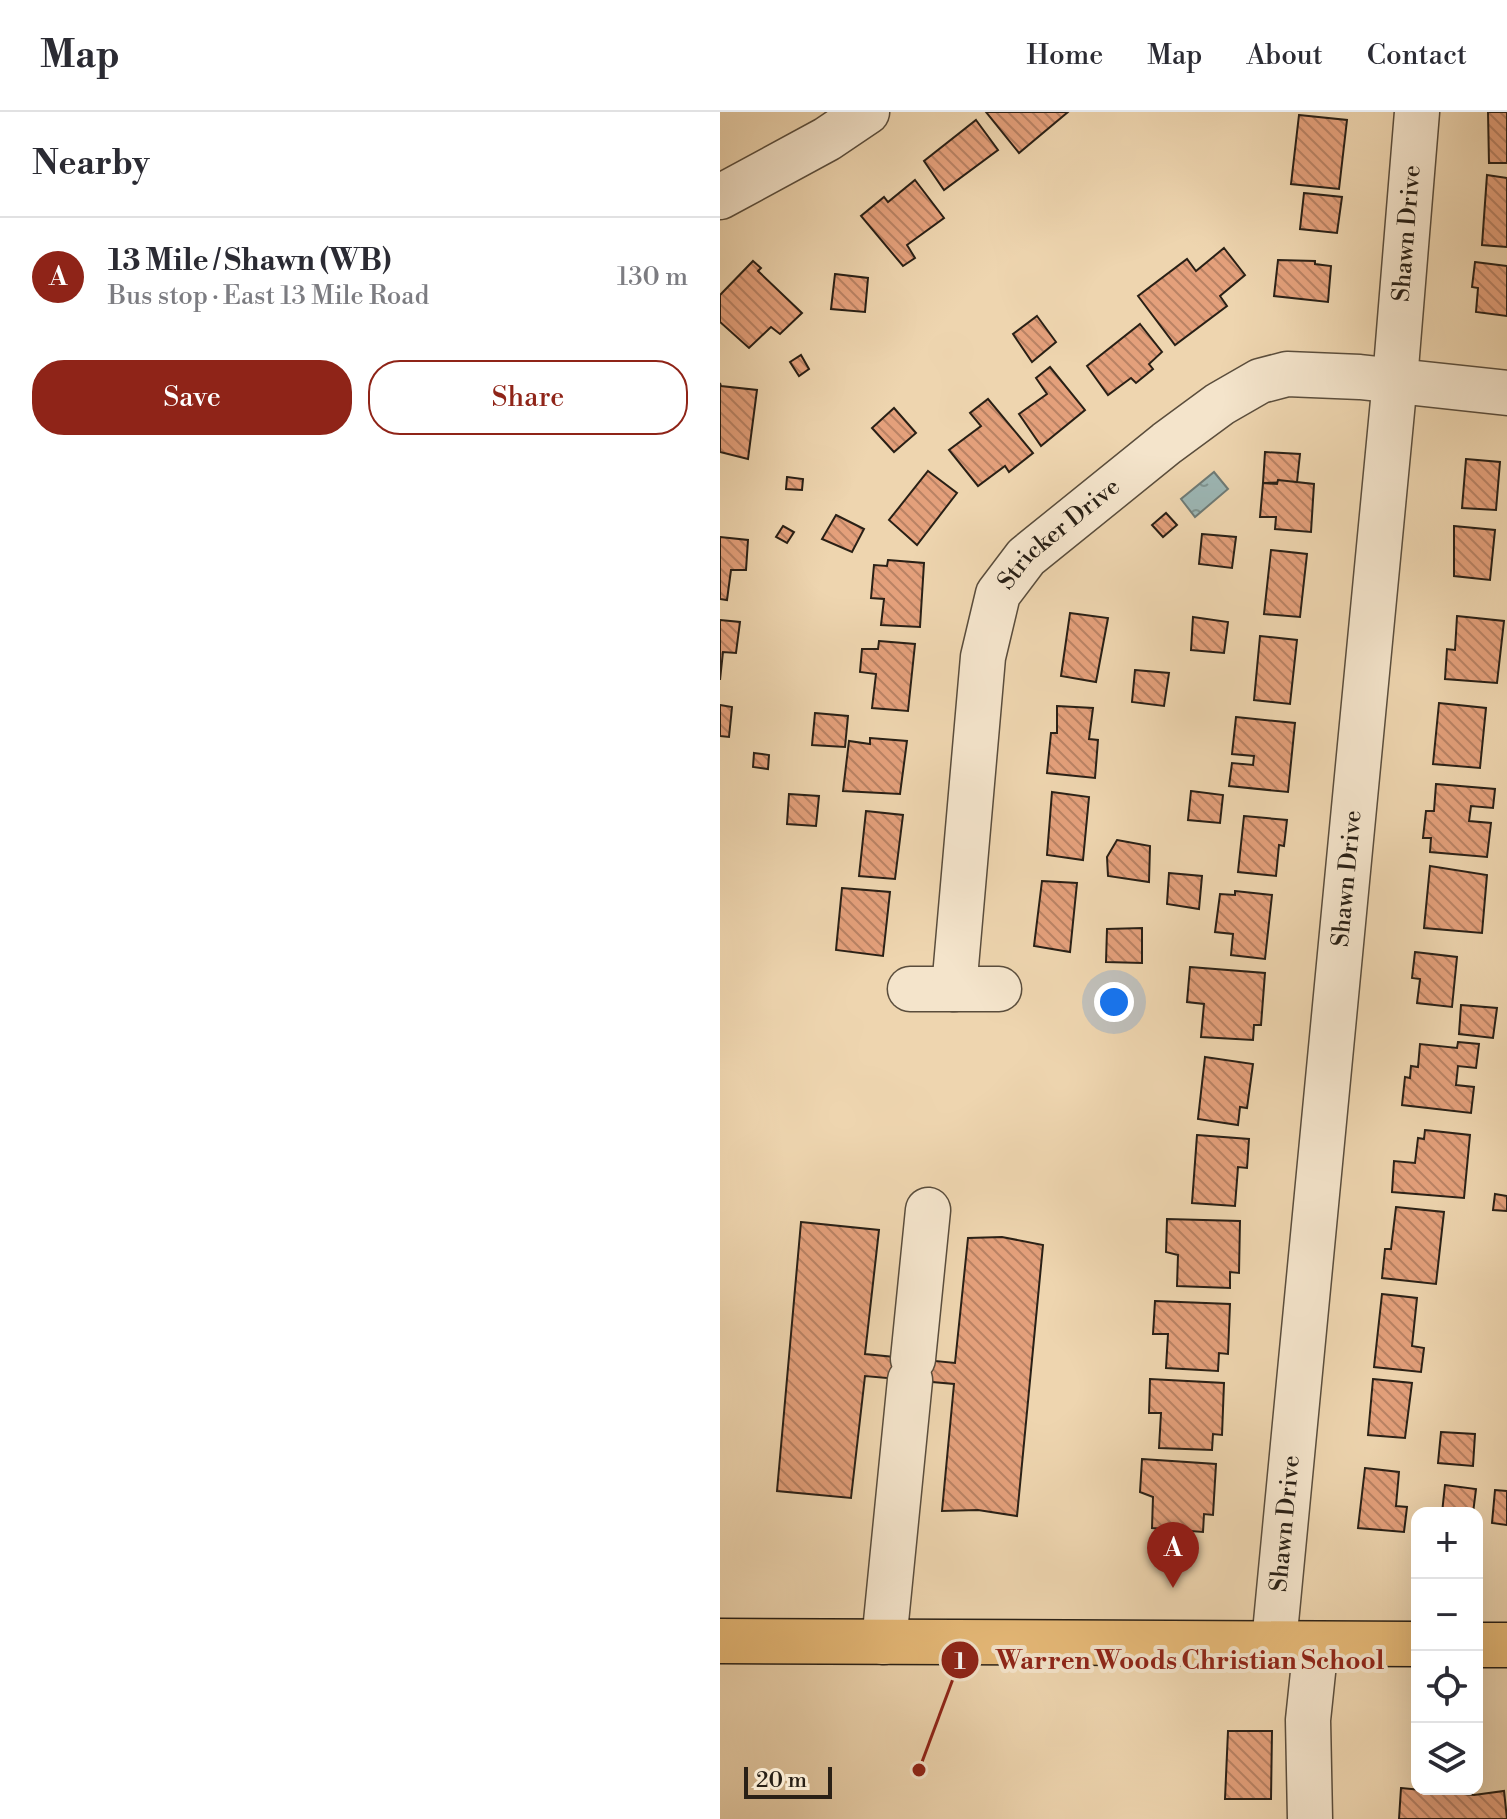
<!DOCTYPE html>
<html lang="en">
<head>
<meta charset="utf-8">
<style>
  body { margin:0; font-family:"Libre Bodoni",serif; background:#f2f2f3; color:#2b2b33 }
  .controls { position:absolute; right:24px; bottom:24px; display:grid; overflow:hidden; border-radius:16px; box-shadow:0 8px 32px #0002 }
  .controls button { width:72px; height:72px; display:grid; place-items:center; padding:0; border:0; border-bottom:2px solid #e1e1e2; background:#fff; color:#2b2b33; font:40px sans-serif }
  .scale { position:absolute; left:24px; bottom:20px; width:88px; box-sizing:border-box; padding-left:8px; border:4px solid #292016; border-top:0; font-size:22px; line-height:28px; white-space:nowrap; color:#292016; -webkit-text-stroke:6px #f4e4cb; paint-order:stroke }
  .you { position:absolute; left:394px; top:890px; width:28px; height:28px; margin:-20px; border:6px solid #fff; border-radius:50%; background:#1a73e8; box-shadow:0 0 0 12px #1a73e833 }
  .badge { display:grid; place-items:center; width:52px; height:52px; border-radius:50%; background:#8f2418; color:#fff; font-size:26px; font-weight:700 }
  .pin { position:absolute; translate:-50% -66px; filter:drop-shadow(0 2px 4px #0008) }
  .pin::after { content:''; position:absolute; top:42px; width:28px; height:24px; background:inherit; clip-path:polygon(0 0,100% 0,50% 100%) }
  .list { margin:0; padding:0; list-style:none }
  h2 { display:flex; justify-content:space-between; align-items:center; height:104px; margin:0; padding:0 32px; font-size:34px }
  h2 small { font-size:26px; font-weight:400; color:#7c7c81 }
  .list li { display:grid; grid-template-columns:52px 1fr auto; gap:24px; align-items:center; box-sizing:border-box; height:120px; padding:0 32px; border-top:2px solid #e1e1e2 }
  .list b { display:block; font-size:30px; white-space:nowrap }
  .list p { margin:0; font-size:26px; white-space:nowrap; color:#7c7c81 }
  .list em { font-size:26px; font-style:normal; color:#7c7c81 }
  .actions { display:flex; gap:16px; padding:24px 32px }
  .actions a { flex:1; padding:18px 0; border:2px solid #8f2418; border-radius:32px; text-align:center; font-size:28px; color:#8f2418 }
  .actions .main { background:#8f2418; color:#fff }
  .icon { flex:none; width:44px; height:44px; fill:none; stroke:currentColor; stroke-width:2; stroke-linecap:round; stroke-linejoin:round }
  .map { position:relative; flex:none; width:787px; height:1707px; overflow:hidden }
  header { display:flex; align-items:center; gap:48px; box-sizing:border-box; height:112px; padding:0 40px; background:#fff; border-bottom:2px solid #e1e1e2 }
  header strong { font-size:38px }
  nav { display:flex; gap:44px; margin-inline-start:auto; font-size:28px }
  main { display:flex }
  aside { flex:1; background:#fff }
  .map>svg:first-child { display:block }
</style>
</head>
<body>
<header>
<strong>Map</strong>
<nav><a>Home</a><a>Map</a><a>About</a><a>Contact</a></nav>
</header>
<main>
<aside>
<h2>Nearby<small></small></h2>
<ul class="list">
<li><span class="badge">A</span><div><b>13 Mile / Shawn (WB)</b><p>Bus stop · East 13 Mile Road</p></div><em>130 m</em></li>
</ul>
<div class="actions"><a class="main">Save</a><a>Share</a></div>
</aside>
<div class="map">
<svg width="787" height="1707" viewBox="0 0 787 1707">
  <defs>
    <pattern id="water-ripples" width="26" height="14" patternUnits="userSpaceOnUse" patternTransform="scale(2)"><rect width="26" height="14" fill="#9cb6b4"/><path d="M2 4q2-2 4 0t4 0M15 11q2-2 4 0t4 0" fill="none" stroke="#7f9491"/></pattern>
    <pattern id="building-back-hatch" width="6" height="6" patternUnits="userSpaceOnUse" patternTransform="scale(2)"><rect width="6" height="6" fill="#e4a07b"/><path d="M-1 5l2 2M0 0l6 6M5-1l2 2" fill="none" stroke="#b98264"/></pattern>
  </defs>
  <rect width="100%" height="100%" fill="#eed5af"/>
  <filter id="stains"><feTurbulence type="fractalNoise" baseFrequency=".0025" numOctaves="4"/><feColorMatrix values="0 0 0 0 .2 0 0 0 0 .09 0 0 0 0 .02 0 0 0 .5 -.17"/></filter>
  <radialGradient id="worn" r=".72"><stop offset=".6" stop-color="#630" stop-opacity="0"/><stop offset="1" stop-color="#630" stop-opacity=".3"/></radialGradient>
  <path fill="url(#water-ripples)" stroke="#6e7a75" stroke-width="2" d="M494 360 508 377 475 405 461 387Z"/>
  <g fill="url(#building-back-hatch)" stroke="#292016" stroke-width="2">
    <path d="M266 0H348L299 41Z"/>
    <path d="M768 0H787V51H769Z"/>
    <path d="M579 3 627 8 619 77 571 72Z"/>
    <path d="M256 8 278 38 224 78 204 49Z"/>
    <path d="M767 63 787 66V135L762 133Z"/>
    <path d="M195 68 224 106 187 133 195 146 183 154 141 104 164 85 168 90Z"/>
    <path d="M584 81 622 85 617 121 580 117Z"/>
    <path d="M504 136 525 163 500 184 507 194 455 233 418 184 467 147 476 159Z"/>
    <path d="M558 148 595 149V152L611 154 608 190 554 184Z"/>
    <path d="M33 149 41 156 38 159 82 201 60 222 51 215 29 236 0 210V183Z"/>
    <path d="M755 150 787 154V204L756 200 758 176 752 175Z"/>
    <path d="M115 162 148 166 145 200 111 197Z"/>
    <path d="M317 204 336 230 312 250 293 222Z"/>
    <path d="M420 212 442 240 429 252 433 257 416 271 411 266 388 283 367 254Z"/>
    <path d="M81 243 89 257 79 264 70 250Z"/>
    <path d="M330 255 365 298 321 334 299 302 327 282 316 266Z"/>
    <path d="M0 271 1 274 37 278 28 347 0 340Z"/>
    <path d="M268 287 313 341 289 360 285 354 258 374 229 338 261 314 250 301Z"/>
    <path d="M174 296 196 321 174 340 152 316Z"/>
    <path d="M545 340 580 342 577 370 543 371Z"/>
    <path d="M746 347 780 350 776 398 742 396Z"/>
    <path d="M208 359 237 381 197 433 169 408Z"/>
    <path d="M67 365 83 367 82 378 66 377Z"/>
    <path d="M558 368 594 372 591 420 555 417 556 405H540L543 371 557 372Z"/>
    <path d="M446 401 457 413 443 425 432 413Z"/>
    <path d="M116 403 144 417 132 440 102 427Z"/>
    <path d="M63 414 74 420 67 431 56 425Z"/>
    <path d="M734 414 775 418 770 468 734 464Z"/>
    <path d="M482 422 516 425 512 456 479 452Z"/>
    <path d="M0 425 28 428 26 458H11L7 488 0 487Z"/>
    <path d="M551 438 587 442 580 505 544 502Z"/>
    <path d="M168 448 204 451 200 515 161 513 164 487 151 486 154 453 167 454Z"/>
    <path d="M350 501 388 506 376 570 341 564Z"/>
    <path d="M737 504 784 509 777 571 725 567 727 537 735 538Z"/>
    <path d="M473 505 508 510 504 541 471 538Z"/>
    <path d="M0 508 20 510 16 541 3 540 0 568Z"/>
    <path d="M540 524 577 528 570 592 534 588Z"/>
    <path d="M159 529 195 532 188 599 152 596 156 562 140 560 142 537H158Z"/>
    <path d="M415 558 449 561 444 594 412 590Z"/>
    <path d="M719 591 766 596 760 656 713 652Z"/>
    <path d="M0 593 12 595 9 625 0 624Z"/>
    <path d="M337 594 373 596 369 627 378 628 375 666 327 661 331 621H337Z"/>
    <path d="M95 601 128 604 125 635 92 633Z"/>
    <path d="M516 605 575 611 568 680 509 674 512 651 533 653 534 644 512 642Z"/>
    <path d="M150 626 187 629 180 682 123 679 129 629 150 632Z"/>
    <path d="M34 641 49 643 48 657 33 655Z"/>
    <path d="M716 672 775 677 773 696 751 694 749 709 771 711 767 745 710 740 711 726H703L706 699H714Z"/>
    <path d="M471 679 503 683 500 711 468 708Z"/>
    <path d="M332 680 369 685 363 748 327 743Z"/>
    <path d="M69 682 99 684 96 714 67 712Z"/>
    <path d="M146 699 183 703 175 767 139 764Z"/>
    <path d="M524 704 567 708 564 734 559 733 556 764 518 760Z"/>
    <path d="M397 728 430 734 429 770 388 764 387 745Z"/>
    <path d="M710 754 767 763 762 821 704 816Z"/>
    <path d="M449 761 482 764 479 797 447 792Z"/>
    <path d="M322 769 357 771 350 840 314 834Z"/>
    <path d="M122 776 170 780 163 844 116 838Z"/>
    <path d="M515 779 552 783 545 847 511 843 513 822 495 820 500 782 515 783Z"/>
    <path d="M422 816V851L386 850 387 817Z"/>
    <path d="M695 840 737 845 732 895 697 891 700 867 692 866Z"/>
    <path d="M470 855 545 861 541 913H534L533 928 481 925 484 892 467 890Z"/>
    <path d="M741 893 777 896 773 926 739 922Z"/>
    <path d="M738 930 759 932 756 956 738 954 736 973 754 975 751 1001 682 993 685 965 690 966 691 954 698 955 700 932 737 936Z"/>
    <path d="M485 945 533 952 527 996 520 995 518 1013 478 1007Z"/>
    <path d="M705 1018 750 1023 744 1086 672 1080 674 1049 695 1051 698 1026 704 1027Z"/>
    <path d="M477 1023 529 1027 527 1056 518 1055 515 1094 472 1091Z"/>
    <path d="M775 1082 787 1084V1099L773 1098Z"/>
    <path d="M676 1095 724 1100 716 1172 662 1166 665 1137H671Z"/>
    <path d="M447 1107 520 1109 519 1161 510 1160V1176L457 1174 458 1143 446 1140Z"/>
    <path d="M81 1110 159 1118 145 1242 235 1251 248 1126 282 1125 323 1133 297 1404 258 1398 222 1399 234 1272 145 1264 131 1386 57 1379Z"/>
    <path d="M662 1182 697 1186 692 1234 704 1236 701 1260 654 1255Z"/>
    <path d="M435 1189 510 1192 508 1242 499 1241 498 1259 446 1256 448 1222H433Z"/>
    <path d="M430 1267 504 1271 502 1323 493 1322 492 1338 439 1336 441 1301H429Z"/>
    <path d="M653 1267 692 1271 685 1326 648 1323Z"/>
    <path d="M721 1320 755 1322 753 1354 718 1351Z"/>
    <path d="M422 1347 496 1352 493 1403 484 1402 483 1420 432 1416 433 1385 420 1380Z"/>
    <path d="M645 1356 679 1360 676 1394 687 1395 684 1420 638 1416Z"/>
    <path d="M725 1373 756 1377 753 1401H722Z"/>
    <path d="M775 1378 787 1379V1413L772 1411Z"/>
    <path d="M508 1619H552L551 1687H505Z"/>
    <path d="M681 1676 754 1683 784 1679 787 1707H679Z"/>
  </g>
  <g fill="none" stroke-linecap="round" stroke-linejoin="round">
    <g stroke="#5a4d3c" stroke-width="47">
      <g id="minor">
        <path d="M0 85 107 27 147 0"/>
        <path d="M190 877H279"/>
        <path id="s1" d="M234 877 263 545 278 482 306 445 447 331 500 292 540 269 567 262 640 265 787 281"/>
        <path d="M193 1247 208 1098"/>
        <path d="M164 1530 190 1268"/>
        <path id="s2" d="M554 1531 675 268 697 0"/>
        <path d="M590 1707 588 1608 596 1532"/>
      </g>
    </g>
    <g stroke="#292016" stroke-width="47">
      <g id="major">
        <path d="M0 1529 697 1532"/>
        <path d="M757 1533H787"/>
      </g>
    </g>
    <use href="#minor" stroke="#f4e4cb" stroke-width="44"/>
    <use href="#major" stroke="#e7ba78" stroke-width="44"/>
  </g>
  <g text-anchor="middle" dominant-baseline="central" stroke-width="8" stroke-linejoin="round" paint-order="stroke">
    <g font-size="24" fill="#292016" stroke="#f4e4cb">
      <text stroke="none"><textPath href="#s2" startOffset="1416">Shawn Drive</textPath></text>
      <text stroke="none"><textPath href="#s1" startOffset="484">Stricker Drive</textPath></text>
      <text stroke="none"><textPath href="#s2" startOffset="768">Shawn Drive</textPath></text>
      <text stroke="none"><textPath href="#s2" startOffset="120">Shawn Drive</textPath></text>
    </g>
  </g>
  <path fill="none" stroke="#8f2418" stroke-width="3" d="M199 1658L240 1548"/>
  <g fill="#8f2418" stroke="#f4e4cb" stroke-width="3">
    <circle cx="199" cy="1658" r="8"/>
    <circle cx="240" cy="1548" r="20"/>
  </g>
  <g font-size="24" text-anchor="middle" font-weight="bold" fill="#fff">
    <text x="240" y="1557">1</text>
  </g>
  <g font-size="26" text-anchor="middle" font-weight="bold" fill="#8f2418" stroke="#f4e4cb" stroke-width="8" stroke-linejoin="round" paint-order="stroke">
    <text x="470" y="1557">Warren Woods Christian School</text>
  </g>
  <rect width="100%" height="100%" filter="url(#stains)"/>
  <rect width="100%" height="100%" fill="url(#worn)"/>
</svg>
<div class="controls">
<button>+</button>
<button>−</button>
<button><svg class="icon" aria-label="locate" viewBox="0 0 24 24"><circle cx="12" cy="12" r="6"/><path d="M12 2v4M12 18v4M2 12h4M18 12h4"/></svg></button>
<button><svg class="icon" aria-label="layers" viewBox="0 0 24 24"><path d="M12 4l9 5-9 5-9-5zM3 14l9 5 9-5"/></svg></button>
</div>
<div class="scale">20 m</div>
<div class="you"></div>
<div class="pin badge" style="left:453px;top:1476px">A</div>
</div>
</main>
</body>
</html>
